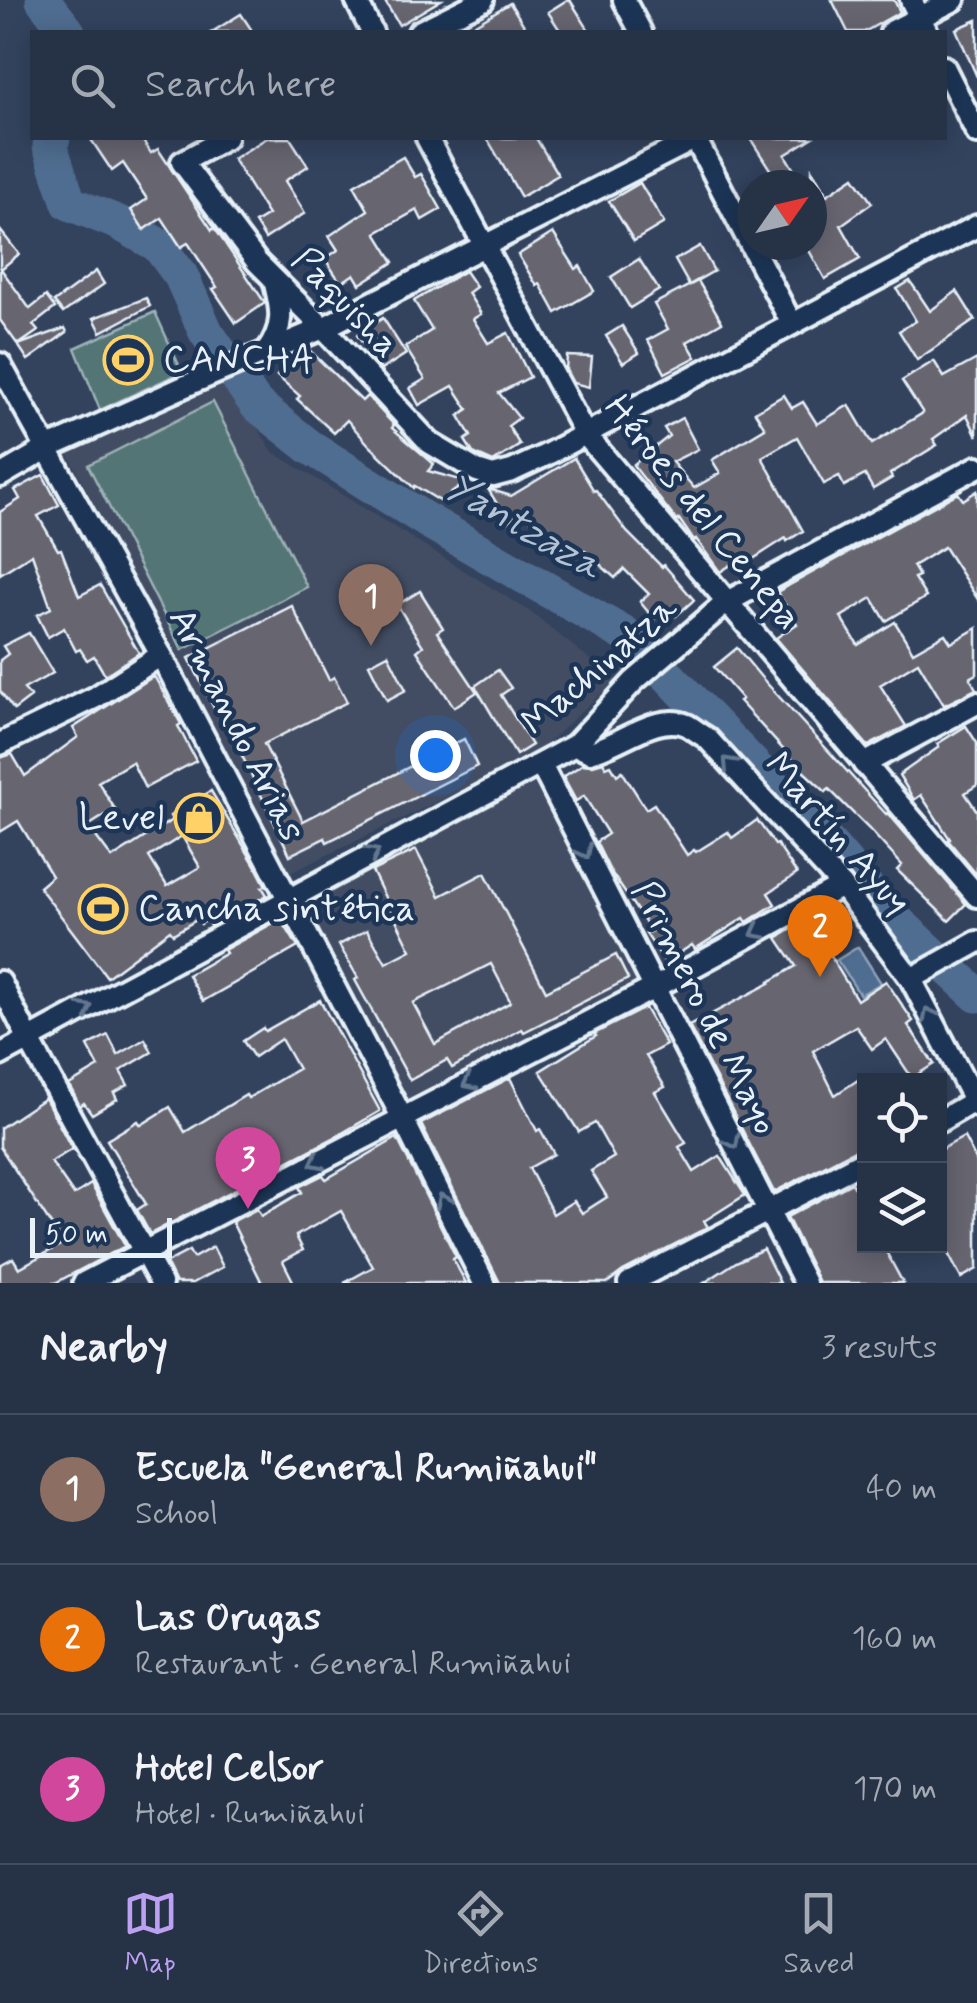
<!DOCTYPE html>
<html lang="en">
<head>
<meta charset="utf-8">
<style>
  body { margin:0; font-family:Mynerve,sans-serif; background:#2e3a4d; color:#f1f3f6 }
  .controls { position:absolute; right:30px; bottom:30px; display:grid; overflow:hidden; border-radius:0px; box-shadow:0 5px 25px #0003 }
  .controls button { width:90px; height:90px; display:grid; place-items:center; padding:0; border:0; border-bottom:2px solid #424d5f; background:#263246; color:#f1f3f6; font:50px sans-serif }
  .compass { position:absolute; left:737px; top:170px; width:90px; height:90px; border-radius:50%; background:#263246; box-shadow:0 5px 25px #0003; rotate:56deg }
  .scale { position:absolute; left:30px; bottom:25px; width:142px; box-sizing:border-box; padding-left:10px; border:5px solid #e8f1f8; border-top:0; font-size:28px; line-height:35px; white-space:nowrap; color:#e8f1f8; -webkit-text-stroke:8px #1d3557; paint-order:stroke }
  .you { position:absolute; left:435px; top:755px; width:35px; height:35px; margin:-25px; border:8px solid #fff; border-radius:50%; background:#1a73e8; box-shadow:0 0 0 15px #1a73e833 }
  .badge { display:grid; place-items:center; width:65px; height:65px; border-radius:50%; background:#bca0f2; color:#fff; font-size:32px; font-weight:700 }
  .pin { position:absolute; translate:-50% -82px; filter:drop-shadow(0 2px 5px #0008) }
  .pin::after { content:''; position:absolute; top:52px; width:35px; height:30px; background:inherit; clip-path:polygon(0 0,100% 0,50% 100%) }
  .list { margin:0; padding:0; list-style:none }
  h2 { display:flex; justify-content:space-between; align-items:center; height:130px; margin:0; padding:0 40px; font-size:42px }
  h2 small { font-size:32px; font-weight:400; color:#a4aab3 }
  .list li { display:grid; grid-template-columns:65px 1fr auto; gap:30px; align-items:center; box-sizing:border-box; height:150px; padding:0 40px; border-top:2px solid #424d5f }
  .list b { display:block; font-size:38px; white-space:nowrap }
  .list p { margin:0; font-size:32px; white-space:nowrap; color:#a4aab3 }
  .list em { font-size:32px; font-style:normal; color:#a4aab3 }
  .icon { flex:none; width:55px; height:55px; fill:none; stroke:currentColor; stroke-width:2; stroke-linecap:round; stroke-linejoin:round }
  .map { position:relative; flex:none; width:977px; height:1283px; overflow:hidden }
  .search { position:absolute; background:#263246; box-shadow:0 5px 25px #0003; left:30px; right:30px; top:30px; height:110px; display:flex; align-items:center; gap:25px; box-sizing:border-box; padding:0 35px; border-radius:0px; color:#a4aab3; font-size:38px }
  .sheet { height:580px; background:#263246 }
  nav { display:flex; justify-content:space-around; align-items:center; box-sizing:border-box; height:140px; border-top:2px solid #424d5f; background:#263246; font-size:28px; color:#a4aab3 }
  nav a { display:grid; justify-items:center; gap:5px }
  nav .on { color:#bca0f2 }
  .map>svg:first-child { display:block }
</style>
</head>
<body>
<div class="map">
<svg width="977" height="1283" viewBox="0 0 977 1283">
  <rect width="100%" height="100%" fill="#33435e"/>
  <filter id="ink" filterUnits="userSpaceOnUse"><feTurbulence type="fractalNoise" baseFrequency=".01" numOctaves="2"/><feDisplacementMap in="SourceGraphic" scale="20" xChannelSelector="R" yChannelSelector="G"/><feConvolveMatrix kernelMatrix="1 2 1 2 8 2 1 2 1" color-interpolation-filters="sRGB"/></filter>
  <g filter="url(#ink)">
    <g fill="#424d63">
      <path d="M229 383 273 452 529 611 616 680 535 754 290 873 68 454Z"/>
      <path d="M534 783 636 982 408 1099 305 900Z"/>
    </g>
    <g fill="#527474" stroke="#9db2b6" stroke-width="2.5">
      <path d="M155 312 182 372 100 410 75 348Z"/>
      <path d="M213 402 307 587 182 650 88 465Z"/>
    </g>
    <path fill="#506d90" stroke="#8da2ba" stroke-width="2.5" d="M858 947 881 983 860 995 837 960Z"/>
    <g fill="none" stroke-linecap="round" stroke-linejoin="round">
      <g stroke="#506d90" stroke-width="35">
        <path d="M43 0 68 32"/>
        <path d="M53 138 50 146 69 203 119 223 158 245 181 276 206 332 256 404 310 447 426 520 633 639 832 847 889 914 977 995"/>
      </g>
    </g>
    <g fill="#666570" stroke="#e8f1f8" stroke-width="2.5" fill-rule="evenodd">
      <path d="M384 0H441L399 25Z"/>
      <path d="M567 0H570L590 32H561L548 12Z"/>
      <path d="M832 0H894L900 12 864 32H848Z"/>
      <path d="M510 3 528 32H462Z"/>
      <path d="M241 14 253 32H212Z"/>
      <path d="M977 20V77L956 29Z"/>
      <path d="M90 138H141L151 153 158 149 212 230 214 228 216 230 265 303 236 323 213 289 217 287 188 243 181 247 162 218 144 230 131 210 147 199 123 163 112 171Z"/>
      <path d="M267 138H290L308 166 285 181 305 213 265 239 255 223 268 215 233 159Z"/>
      <path d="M487 138H536L558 175 521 197Z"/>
      <path d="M750 138H812L785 155 803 185H780Z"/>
      <path d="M403 157 415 177 421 174 441 209 422 220 417 210 376 233 394 262 360 284 354 274 341 283 325 259 338 250 329 236 368 210 354 185Z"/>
      <path d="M812 170 827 195 854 177 872 203 841 225 860 259 825 279 806 245H812V239L819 235 812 223Z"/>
      <path d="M640 183 664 223 634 241 609 201Z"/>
      <path d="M0 230 19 254 1 269 30 309 46 296 55 308 33 325 38 331 18 345 0 320Z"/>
      <path d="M553 233 576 269 580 266 594 291 556 313 540 284 537 286 518 255Z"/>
      <path d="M700 246 714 271 689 285 675 260Z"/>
      <path d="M639 259 659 290 630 308 611 277Z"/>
      <path d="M96 271 104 284 63 313 54 302Z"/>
      <path d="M465 271 476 287 468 293 481 314 473 319 488 343 508 333 530 377 499 393 519 418 508 426 520 445 493 462 473 453 465 440 471 436 459 416 468 409 453 386 419 405 410 388 425 379 405 347 432 330 414 301Z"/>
      <path d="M698 281 722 322 687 342 696 357 665 373 648 340 668 329 654 304Z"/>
      <path d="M910 281 930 311 957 291 975 320 917 360 899 331 916 321 897 289Z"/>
      <path d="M146 298 150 306 101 332 94 318Z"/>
      <path d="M383 318 406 354 381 370 357 335Z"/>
      <path d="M622 326 639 353 623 363 606 336Z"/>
      <path d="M65 328 67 332 28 360 18 345Z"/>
      <path d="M308 349 362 401 367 396 394 425 392 428 434 464 428 471 467 482 440 501 415 486 414 488 369 445 347 420 334 433 297 399 300 396 277 376 298 353Z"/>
      <path d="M567 356 592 357 589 387 573 383 566 370Z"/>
      <path d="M977 359V436L967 415 933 439 937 445 890 474 892 478 873 489 865 475 844 486 839 476 824 484 797 437 762 457 803 531 787 541 786 538 750 561 746 555 720 572 696 539 694 541 679 519 676 520 633 465 669 436 664 428 682 418 698 449 672 462 694 488 720 473 712 460 765 428 755 412 784 395 792 408 803 402 817 424 849 405 872 444 923 413 902 381 934 361 944 377Z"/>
      <path d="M574 458 594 491 596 490 627 532 662 567 664 565 694 600 676 616 668 607 654 619 640 602 649 594 624 569 615 578 584 550 577 554 571 543 563 549 554 539 547 543 525 511 508 522 488 489 511 496Z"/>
      <path d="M43 475 59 505 38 516 58 550 61 549 79 596 100 585 139 653 105 675 94 656 87 660 80 649 76 651 64 628 48 637 37 615 51 608 32 554 0 574V512L20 499 15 490Z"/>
      <path d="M977 491V598L944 547 913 566 919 576 914 578 926 597 886 621 872 598 841 617 858 645 895 622 913 652 945 634 951 643 977 628V674L970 678 976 689 944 705 918 662 880 685 906 726 868 746 776 638 797 624 777 592 958 493 963 500Z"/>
      <path d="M420 591 443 628 437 632 477 692 454 707 417 651 423 646 397 605Z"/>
      <path d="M292 606 329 680 334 677 347 702 264 744 303 821 464 739 477 766 327 842 325 838 290 855 220 710 216 712 189 658Z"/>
      <path d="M29 633 53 673 24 689 31 697 14 710 0 691V660L8 654 3 646Z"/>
      <path d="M737 648 761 677 886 814 887 813 893 819 966 904 949 921 897 870 902 865 869 829 829 789 826 792 802 770 739 701 742 699 714 667Z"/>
      <path d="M388 654 406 690 387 700 369 664Z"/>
      <path d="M498 670 511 688 501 695 532 745 516 755 475 686Z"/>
      <path d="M154 676 181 724 178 726 196 761 145 788 132 762 98 782 115 809 88 826 112 858 172 820 170 816 211 791 255 865 266 886 262 887 267 895 210 926 207 920 201 924 198 919 173 934 170 930 107 977 39 887 52 876 18 821 0 832V758L12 754 25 776 78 737 73 728ZM182 836 200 867 167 886 149 857Z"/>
      <path d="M966 726 977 743V785L965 793 977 811V875L948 840 950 839 921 795 914 800 899 775 939 747 937 744Z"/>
      <path d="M603 762 606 767 611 765 617 775 622 771 646 809 654 804 687 855 694 850 696 852 728 832 732 838 757 820 775 845 777 844 797 874 768 893 775 904 747 922 744 918 695 949 692 945 665 962 646 934 651 931 609 869 596 842 608 834 584 796 576 801 563 777 583 764 593 765Z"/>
      <path d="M416 850 440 896 485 873 546 991 616 955 628 979 524 1032 522 1029 452 1068 447 1060 410 1080 355 980 358 978 339 945 367 930 386 963 411 950 372 871ZM491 964 510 1001 509 1003 435 1044 413 1003Z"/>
      <path d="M833 914 846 934 825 947 857 1000 886 981 913 1021 908 1025 934 1064 912 1078 886 1039 872 1049 856 1026 813 1051 835 1095 864 1076V1145L774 1192 689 1026 770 983 769 982 796 966 777 938 804 922 809 930Z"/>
      <path d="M281 919 298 947 203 1001 188 975 226 953 224 950Z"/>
      <path d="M320 1000 380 1111 337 1136 150 1234 137 1210 146 1204 107 1140 138 1121 141 1125 170 1107 185 1132 246 1095 248 1098 298 1069 281 1039 254 1057 243 1041 263 1028 265 1031Z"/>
      <path d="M645 1008 666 1045 646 1056 665 1087 655 1092 686 1143 679 1147 694 1172 720 1156 745 1195 704 1221 708 1227 623 1271 607 1283H500L421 1124 510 1078 537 1131 540 1129 554 1154 529 1168 553 1214 574 1201 582 1213 607 1197 591 1171 614 1157 595 1123 579 1132 540 1071 596 1036 594 1034Z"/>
      <path d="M108 1035 118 1055 145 1039 152 1052 120 1071 128 1085 114 1093 117 1099 92 1114 84 1103 80 1106 69 1085 99 1067 88 1046Z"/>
      <path d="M45 1098 72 1149 51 1162 74 1195 91 1184 125 1246 55 1283H0V1265L13 1258 19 1268 60 1245 56 1239 59 1237 0 1147V1128Z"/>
      <path d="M964 1137 977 1162V1269L961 1278 940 1238V1150Z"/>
      <path d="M397 1138 456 1257 453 1259 466 1283H344L373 1267 341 1211 296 1236 303 1250 283 1261 294 1283H262L232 1222 257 1209 261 1216 302 1192 299 1187 323 1175 326 1179Z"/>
      <path d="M852 1183 864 1206V1246H883L903 1283H819L787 1217Z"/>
      <path d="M213 1247 223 1267 193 1283H176L166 1263 189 1251 193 1258Z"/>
      <path d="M763 1249 780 1283H704L736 1262Z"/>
    </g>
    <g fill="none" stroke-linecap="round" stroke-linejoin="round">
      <g stroke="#e8f1f8" stroke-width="28">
        <g id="street">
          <path d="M356 0 372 32"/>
          <path d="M624 0 641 32"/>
          <path d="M911 0 927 32"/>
          <path d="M419 32 483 0"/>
          <path d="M891 32 954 0"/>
          <path d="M944 67 977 133"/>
          <path d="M226 138 182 162 257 262 323 328 430 443 477 471 493 476 512 471 544 456 977 226"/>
          <path d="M427 138 585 434 977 896"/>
          <path d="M695 138 792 324"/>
          <path d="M266 353C285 326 282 311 274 280"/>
          <path d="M0 364 161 655 402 1117 484 1283"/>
          <path d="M0 476 48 448 199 380 323 328 696 138"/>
          <path d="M0 744 96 697 161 655"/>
          <path d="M575 745 590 752C620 745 657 712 687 725 694 729 700 734 707 738L842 886 911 979 977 1106"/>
          <path d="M864 764 977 703"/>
          <path d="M541 765 805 1283"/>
          <path d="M911 979 977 942"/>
          <path d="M0 982 29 1040 161 1283"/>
          <path d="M0 1055 575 745 634 681 727 602 977 467"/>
          <path d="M940 1121 974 1101"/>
          <path d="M84 1283 654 988 842 886"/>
          <path d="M629 1283 864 1161"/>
        </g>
      </g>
      <use href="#street" stroke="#1d3557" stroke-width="20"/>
    </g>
    <defs><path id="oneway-chevron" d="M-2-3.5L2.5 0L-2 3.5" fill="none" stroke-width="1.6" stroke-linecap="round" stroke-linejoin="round" transform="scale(2.5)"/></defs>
    <g stroke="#64778f">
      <use href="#oneway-chevron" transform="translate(729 763) rotate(-133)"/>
      <use href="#oneway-chevron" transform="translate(585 852) rotate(63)"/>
      <use href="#oneway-chevron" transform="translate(373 853) rotate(-28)"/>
      <use href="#oneway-chevron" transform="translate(757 932) rotate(152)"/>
      <use href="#oneway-chevron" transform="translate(86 1009) rotate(-29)"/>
      <use href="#oneway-chevron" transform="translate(929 1014) rotate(-117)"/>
      <use href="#oneway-chevron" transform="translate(469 1083) rotate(153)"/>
      <use href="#oneway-chevron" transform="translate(733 1142) rotate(63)"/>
      <use href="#oneway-chevron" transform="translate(316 1162) rotate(153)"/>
      <use href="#oneway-chevron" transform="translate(443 1200) rotate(-116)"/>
    </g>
  </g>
  <defs>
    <g id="stadium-ring" transform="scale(2.5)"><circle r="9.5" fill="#1d3557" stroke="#ffd166" stroke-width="1.5"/><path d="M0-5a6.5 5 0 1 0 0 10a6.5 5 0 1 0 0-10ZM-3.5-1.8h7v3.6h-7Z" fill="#ffd166"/></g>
    <g id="shop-ring" transform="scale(2.5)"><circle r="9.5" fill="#1d3557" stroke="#ffd166" stroke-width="1.5"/><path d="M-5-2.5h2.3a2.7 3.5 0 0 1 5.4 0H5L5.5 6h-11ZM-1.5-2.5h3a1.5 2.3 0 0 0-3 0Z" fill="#ffd166"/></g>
  </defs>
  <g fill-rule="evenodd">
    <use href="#stadium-ring" x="128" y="360"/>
    <use href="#shop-ring" x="199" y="818"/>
    <use href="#stadium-ring" x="103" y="909"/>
  </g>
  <g text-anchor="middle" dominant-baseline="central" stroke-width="9" stroke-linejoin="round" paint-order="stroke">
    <g font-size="38" fill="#e8f1f8" stroke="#1d3557">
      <text transform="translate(345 303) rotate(46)">Paquisha</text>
      <text transform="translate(702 513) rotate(51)">Héroes del Cenepa</text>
      <text transform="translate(600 666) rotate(-41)">Machinatza</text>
      <text transform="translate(236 725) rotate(63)">Armando Arias</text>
      <text transform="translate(837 834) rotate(49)">Martín Ayuy</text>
      <text transform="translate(704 1008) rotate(63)">Primero de Mayo</text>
    </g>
    <g font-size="38" fill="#e8f1f8" stroke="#1d3557" text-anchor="start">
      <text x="163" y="360">CANCHA</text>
      <text x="164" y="818" text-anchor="end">Level</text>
      <text x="138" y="909">Cancha sintética</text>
    </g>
    <g font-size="40" font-style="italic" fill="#b3c3d4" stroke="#1d3557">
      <text transform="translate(523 527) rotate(30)">Yantzaza</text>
    </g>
  </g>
</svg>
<div class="controls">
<button><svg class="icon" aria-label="locate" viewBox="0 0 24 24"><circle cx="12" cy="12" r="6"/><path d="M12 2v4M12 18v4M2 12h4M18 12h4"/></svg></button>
<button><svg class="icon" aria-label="layers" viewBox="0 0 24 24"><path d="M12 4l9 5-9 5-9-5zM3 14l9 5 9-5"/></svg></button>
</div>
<svg class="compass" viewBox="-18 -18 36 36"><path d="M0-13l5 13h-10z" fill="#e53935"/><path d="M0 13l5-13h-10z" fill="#a4aab3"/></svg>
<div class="scale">50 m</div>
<div class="you"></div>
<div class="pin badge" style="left:371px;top:646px;background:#8d6e63">1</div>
<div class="pin badge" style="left:820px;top:977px;background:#e8710a">2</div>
<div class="pin badge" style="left:248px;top:1209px;background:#d1479c">3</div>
<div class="search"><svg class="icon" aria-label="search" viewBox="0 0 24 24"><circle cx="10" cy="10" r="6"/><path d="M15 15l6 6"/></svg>Search here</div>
</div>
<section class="sheet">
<h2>Nearby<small>3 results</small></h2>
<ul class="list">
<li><span class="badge" style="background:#8d6e63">1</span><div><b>Escuela &quot;General Rumiñahui&quot;</b><p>School</p></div><em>40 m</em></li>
<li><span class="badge" style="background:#e8710a">2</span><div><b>Las Orugas</b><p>Restaurant · General Rumiñahui</p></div><em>160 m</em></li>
<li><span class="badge" style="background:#d1479c">3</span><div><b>Hotel Celsor</b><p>Hotel · Rumiñahui</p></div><em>170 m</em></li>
</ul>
</section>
<nav>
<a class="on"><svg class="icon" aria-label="map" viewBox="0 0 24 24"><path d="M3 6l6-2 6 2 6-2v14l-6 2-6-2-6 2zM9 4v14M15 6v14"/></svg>Map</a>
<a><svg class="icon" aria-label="directions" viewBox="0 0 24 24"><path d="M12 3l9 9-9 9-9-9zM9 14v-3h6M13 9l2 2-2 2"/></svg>Directions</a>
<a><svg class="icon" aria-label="saved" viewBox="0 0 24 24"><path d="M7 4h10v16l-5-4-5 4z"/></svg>Saved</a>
</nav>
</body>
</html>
